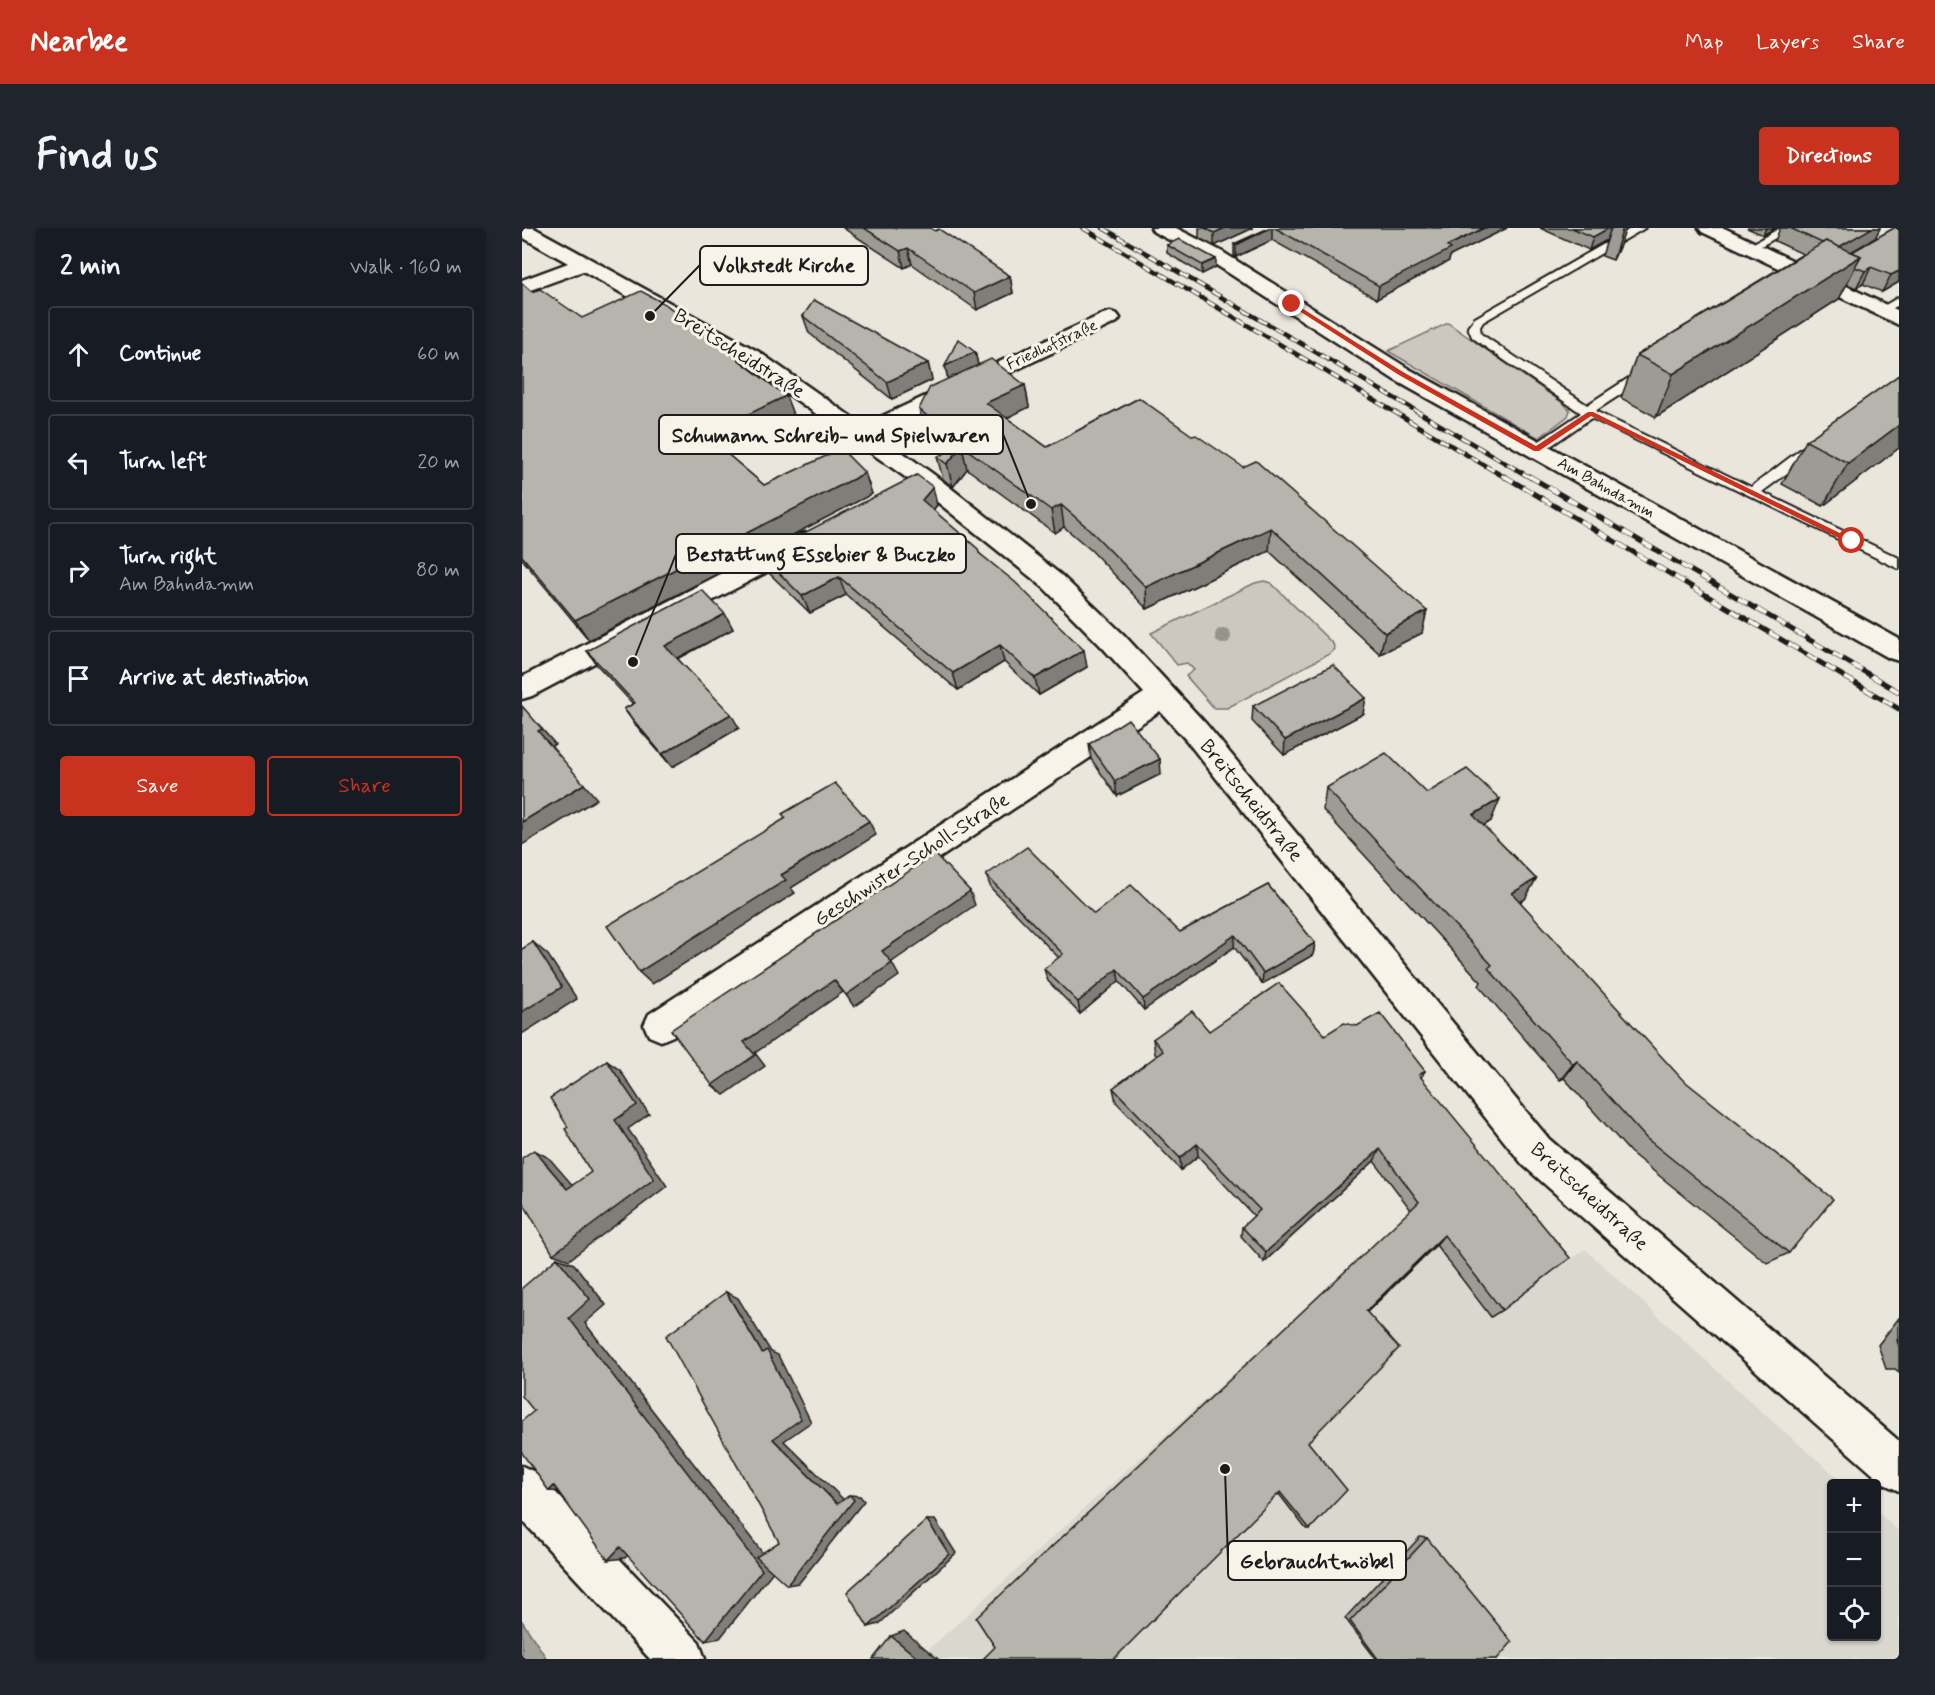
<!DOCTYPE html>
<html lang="en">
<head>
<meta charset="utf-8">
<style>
  body { margin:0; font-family:Mynerve,sans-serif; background:#20242c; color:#f1f3f6 }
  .controls { position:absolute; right:18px; bottom:18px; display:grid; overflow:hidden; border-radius:6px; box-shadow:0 2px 4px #0004 }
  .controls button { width:54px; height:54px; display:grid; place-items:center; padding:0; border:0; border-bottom:2px solid #363941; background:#171b24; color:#f1f3f6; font:30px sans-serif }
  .stop { position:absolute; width:18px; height:18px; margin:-14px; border:4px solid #c8321e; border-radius:50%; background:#fff }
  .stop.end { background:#c8321e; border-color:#fff; box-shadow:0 2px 6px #0008 }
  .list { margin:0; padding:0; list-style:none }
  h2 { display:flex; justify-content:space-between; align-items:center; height:78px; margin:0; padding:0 24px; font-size:26px }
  h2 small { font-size:20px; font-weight:400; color:#9ea1a6 }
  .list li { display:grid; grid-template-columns:39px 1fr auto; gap:18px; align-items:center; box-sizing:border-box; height:96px; margin:0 12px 12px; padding:0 12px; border:2px solid #363941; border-radius:6px }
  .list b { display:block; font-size:22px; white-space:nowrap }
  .list p { margin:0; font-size:20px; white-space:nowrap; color:#9ea1a6 }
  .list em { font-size:20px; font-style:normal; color:#9ea1a6 }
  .actions { display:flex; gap:12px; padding:18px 24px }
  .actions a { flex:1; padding:14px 0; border:2px solid #c8321e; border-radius:6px; text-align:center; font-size:21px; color:#c8321e }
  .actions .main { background:#c8321e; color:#fff }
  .icon { flex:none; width:33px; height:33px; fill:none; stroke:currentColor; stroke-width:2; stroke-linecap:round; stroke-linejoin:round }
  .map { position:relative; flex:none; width:1377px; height:1431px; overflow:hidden; border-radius:6px }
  header { display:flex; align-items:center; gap:36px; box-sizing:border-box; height:84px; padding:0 30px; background:#c8321e; color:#fff }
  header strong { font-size:28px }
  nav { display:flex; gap:33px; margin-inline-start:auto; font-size:21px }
  .intro { display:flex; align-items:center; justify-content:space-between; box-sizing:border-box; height:144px; padding:0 36px }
  h1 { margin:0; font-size:42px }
  .button { padding:15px 27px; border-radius:6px; background:#c8321e; color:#fff; font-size:21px; font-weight:700 }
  main { display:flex; gap:36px; padding:0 36px }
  aside { flex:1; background:#171b24; border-radius:6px; box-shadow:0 2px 4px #0004 }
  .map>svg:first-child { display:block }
</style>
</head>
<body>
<header>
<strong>Nearbee</strong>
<nav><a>Map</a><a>Layers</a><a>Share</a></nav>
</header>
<div class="intro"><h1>Find us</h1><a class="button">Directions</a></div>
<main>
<aside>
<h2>2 min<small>Walk · 160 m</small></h2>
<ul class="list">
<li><svg class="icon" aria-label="ahead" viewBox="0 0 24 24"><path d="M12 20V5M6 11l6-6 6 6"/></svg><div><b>Continue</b></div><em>60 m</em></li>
<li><svg class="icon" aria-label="left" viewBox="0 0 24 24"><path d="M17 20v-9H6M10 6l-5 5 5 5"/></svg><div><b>Turn left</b></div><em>20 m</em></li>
<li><svg class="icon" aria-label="right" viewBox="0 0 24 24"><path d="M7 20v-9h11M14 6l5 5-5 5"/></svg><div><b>Turn right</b><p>Am Bahndamm</p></div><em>80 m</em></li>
<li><svg class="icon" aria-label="arrive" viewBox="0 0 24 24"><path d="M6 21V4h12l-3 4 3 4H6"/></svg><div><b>Arrive at destination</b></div></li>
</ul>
<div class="actions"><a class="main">Save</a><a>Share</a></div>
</aside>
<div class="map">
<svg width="1377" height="1431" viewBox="0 0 1377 1431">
  <rect width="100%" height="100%" fill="#eae6dc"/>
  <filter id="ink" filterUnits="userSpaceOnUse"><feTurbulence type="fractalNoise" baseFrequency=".0167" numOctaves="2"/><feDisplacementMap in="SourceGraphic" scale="12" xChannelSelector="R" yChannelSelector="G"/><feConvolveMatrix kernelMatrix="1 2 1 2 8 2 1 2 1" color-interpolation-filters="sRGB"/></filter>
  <g filter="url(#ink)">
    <path fill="#dad7ce" d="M890 984 969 1089 1063 1021 1241 1185 1322 1255 1310 1256V1408H1354L1355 1284 1377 1303V1431H396Z"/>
    <g fill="#ccc8c0" stroke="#74726e" stroke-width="1.5">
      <path d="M926 95 1042 176 1048 182 1046 188 1017 210 866 123Z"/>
      <path d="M742 353 749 355 811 416 813 421 809 425 705 480H692L664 448 672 442 665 435 655 437 629 405 733 355Z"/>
    </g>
    <path fill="#a3a19a" stroke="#6d6c68" stroke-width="1.5" d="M0 1393 25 1431H0Z"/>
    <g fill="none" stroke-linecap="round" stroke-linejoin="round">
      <g stroke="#1c1c1c" stroke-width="4">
        <g id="service">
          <path d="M1110 0H1123L961 94 958 99 959 106 1065 177 1119 142H1127V148L1073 183 1229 259 1287 215H1297L1298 218 1297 221 1240 264 1377 330V341L1069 190 1020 224H1010L1009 221 1010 218 1059 185 959 116 950 109 946 99 953 90Z"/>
          <path d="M1258 0H1271L1232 22H1224L1223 20Z"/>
          <path d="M1377 69V77L1359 86 1353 83Z"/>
        </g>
      </g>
      <g stroke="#1c1c1c" stroke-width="5">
        <g id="minor">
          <path d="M0 0H12L237 124 341 197 581 86 588 84 595 86 598 90 595 94 356 207 411 246 539 347 601 406 684 496 1027 911 1377 1213V1263L1362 1256 1001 937 664 512 638 483 151 808 139 813 127 808 122 797 127 786 622 465 581 420 521 359 393 256 221 134 61 43 0 65V52L46 35 0 9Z"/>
          <path d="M629 0H654L699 23 887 141 1377 411V433L1367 430 871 151 685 31 632 4Z"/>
          <path d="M1177 0H1202L1377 83V97L1180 4Z"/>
          <path d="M283 305 292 307 296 313 292 319 10 468 0 471V449L274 307Z"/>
          <path d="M0 1238 15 1245 177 1414 183 1431H128L0 1292Z"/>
        </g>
      </g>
      <use href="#service" fill="#f7f3e8" fill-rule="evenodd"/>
      <use href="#minor" fill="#f7f3e8" fill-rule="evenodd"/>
      <g stroke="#1c1c1c" stroke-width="4.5">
        <g id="rail-far1">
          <path d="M561 0 984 250"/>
          <path d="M581 0 1009 250"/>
        </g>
      </g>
      <g stroke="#1c1c1c" stroke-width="5">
        <g id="rail">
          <path d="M982 248 1377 481"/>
          <path d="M1007 248 1377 464"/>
        </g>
      </g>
      <use href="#rail-far1" stroke="#f7f3e8" stroke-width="3" stroke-dasharray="9" stroke-linecap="butt"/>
      <use href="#rail" stroke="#f7f3e8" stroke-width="4" stroke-dasharray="11" stroke-linecap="butt"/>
    </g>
    <circle fill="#96948d" cx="701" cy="408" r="8"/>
    <g fill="#9d9b94" stroke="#1c1c1c" stroke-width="1.5">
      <path d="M321 0H408L488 48 491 65 455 82 390 36 382 40Z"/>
      <path d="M677 0H731L692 18 677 10Z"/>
      <path d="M747 0H985L928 28 927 33 855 71 750 12 714 29 712 28V16Z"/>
      <path d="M1018 0H1104L1098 17 1091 32 1080 28 1085 12 1067 22Z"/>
      <path d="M1225 0H1253L1241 7Z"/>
      <path d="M1258 0H1358L1353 10 1329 24H1330L1372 0 1377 54 1360 64 1341 56 1334 60 1325 56 1317 71 1134 189 1099 170 1115 127 1281 26 1253 13Z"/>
      <path d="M645 17 694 39 680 46 645 25Z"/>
      <path d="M0 55 10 64 60 90 272 189 203 224 242 257 343 245 350 266 67 412 0 331Z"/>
      <path d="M281 88 406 135 410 152 370 171 287 105Z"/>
      <path d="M453 124 456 137 503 157 507 179 485 190 525 219 617 170 900 405 858 426 747 323 625 381 570 323 542 299 533 305 445 241 431 259 421 251 415 229 426 224 403 204 397 181 426 151 423 138Z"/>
      <path d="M1377 147V220L1301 278 1260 256 1284 213Z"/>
      <path d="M415 277 411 282 457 325 565 439 517 467 482 434 436 462 324 367 288 385 247 345 239 327Z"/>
      <path d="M203 386 211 401 156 431 217 500 150 539 112 495 102 481 111 476 75 437 65 423Z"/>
      <path d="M731 478 841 486 762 527 730 493Z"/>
      <path d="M567 516 639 546 595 568 569 531Z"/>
      <path d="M804 560 905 565 969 593 962 598 1014 651 1003 671 998 674 1267 1025 1245 1035 1108 924 1042 850 1038 852 957 758 959 754 801 582Z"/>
      <path d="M464 647 572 686 658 704 746 657 793 715 791 727 740 756 712 719 622 782 597 753 558 786 526 753 522 741 537 730 469 660Z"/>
      <path d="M687 803 803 807 903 843 899 850 980 1082 969 1089 914 1017 845 1084 786 1214 788 1301H784L757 1266 473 1419 889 982 852 933 742 1034 719 1008 720 999 732 988 676 928 659 942 594 874 591 860 635 828 633 826 631 811Z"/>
      <path d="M1377 1090V1144L1373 1141H1364L1356 1117Z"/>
      <path d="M898 1309 905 1310 975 1431H854L823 1390Z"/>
    </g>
    <g fill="#7f7e78" stroke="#1c1c1c" stroke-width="1.5">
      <path d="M703 0H731L692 18V5Z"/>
      <path d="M748 0H750V12L714 29V17Z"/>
      <path d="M962 0H985L928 28 927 33 855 71 857 58 925 18Z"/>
      <path d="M1087 0H1089L1085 12 1067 22 1071 9Z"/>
      <path d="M1101 0H1104L1098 17 1091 32Z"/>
      <path d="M1244 0H1253L1241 7Z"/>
      <path d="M1348 0H1358L1353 10 1305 38 1314 21Z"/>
      <path d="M386 20 390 36 382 40 378 23Z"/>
      <path d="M1339 28 1317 71 1134 189 1151 146Z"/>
      <path d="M694 31V39L680 46V37Z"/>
      <path d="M1349 39 1341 56 1334 60 1343 43Z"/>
      <path d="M1377 43V54L1360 64 1369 47Z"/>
      <path d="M488 48 491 65 455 82 452 65Z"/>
      <path d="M453 124 457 141 427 155 423 138Z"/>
      <path d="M406 135 410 152 370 171 365 154Z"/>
      <path d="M503 157 507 179 468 198 464 175Z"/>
      <path d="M264 168 272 189 193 229 183 207Z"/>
      <path d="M1377 197V220L1301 278 1326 235Z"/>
      <path d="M440 218 445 241 431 259 425 236Z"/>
      <path d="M343 245 350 266 67 412 53 392Z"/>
      <path d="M411 259 415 277 405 290 400 272Z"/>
      <path d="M539 277 542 299 533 305 529 282Z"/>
      <path d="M749 300 747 323 625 381 624 359Z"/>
      <path d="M317 349 324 367 288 385 280 368Z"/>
      <path d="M905 383 900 405 858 426 863 405Z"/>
      <path d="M203 386 211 401 152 432 143 418Z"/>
      <path d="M478 417 482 434 436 462 431 445Z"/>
      <path d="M562 422 565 439 517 467 513 450Z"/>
      <path d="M844 470 841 486 762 527 763 512Z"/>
      <path d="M209 486 217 500 150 539 140 526Z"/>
      <path d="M20 501 33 516 29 519 16 503Z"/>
      <path d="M638 531 639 546 595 568 593 553Z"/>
      <path d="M62 556 75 571 0 617V594Z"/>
      <path d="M978 571 969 593 943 609 951 587Z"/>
      <path d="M347 593 354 607 269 660 273 665 130 756 117 744 259 647Z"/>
      <path d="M1014 651 1003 671 980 685 990 665Z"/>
      <path d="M448 663 453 677 367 736 360 723Z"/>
      <path d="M713 707 712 719 622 782 621 771Z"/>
      <path d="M11 714 26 727 55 771 0 806V784Z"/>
      <path d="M793 715 791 727 740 756 741 745Z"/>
      <path d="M370 735 377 748 332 779 324 767Z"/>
      <path d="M595 741 597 753 558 786 556 774Z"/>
      <path d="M312 752 321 764 233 825 243 838 202 867 190 857 222 814Z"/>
      <path d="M85 833 98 842 127 886 106 901 145 958 47 1032 31 1026 93 892Z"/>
      <path d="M1055 833 1042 850 1038 852 1051 836Z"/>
      <path d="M675 916 676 928 659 942 658 930Z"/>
      <path d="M858 921 852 933 742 1034 744 1024Z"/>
      <path d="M12 922 27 930 60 968 45 961Z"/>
      <path d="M922 1007 914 1017 839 1090 844 1083Z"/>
      <path d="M35 1030 52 1036 84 1077 63 1095 253 1341 198 1410 183 1413 47 1090Z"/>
      <path d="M204 1064 216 1070 249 1124 256 1127 289 1194 262 1213 326 1276H315L251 1211 240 1125Z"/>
      <path d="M32 1258 45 1264 27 1263Z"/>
      <path d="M328 1267 338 1268 342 1273 277 1355 265 1357Z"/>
      <path d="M405 1292H413L434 1325 357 1396 346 1399Z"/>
      <path d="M115 1318 103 1330 86 1332 98 1319Z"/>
      <path d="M382 1403 416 1431H397L369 1408Z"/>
    </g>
    <g fill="#b6b4ac" stroke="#1c1c1c" stroke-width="1.5">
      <path d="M342 0H408L413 3 417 1 488 48 452 65 386 20 378 23Z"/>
      <path d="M683 0H703L692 5Z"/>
      <path d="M747 0H748L714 17 712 16Z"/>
      <path d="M753 0H962L925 18 929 21 857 58Z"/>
      <path d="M1050 0H1087L1071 9Z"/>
      <path d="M1268 0H1350L1317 19 1304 13 1300 15Z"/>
      <path d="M1372 0H1377V43L1369 47 1349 39 1343 43 1333 39 1339 28 1330 24Z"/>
      <path d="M657 11 694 31 680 37 645 17Z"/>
      <path d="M1304 13 1339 28 1151 146 1115 127Z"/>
      <path d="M0 55 10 64 18 61 60 90 119 63 143 76 264 168 183 207 242 257 319 221 343 245 53 392 0 328Z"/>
      <path d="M292 72 406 135 365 154 281 88Z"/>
      <path d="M436 111 453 124 423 138Z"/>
      <path d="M469 131 503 157 464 175 525 219 617 170 671 208 674 207 721 239 734 233 905 383 863 405 749 300 624 359 567 301 539 277 529 282 440 218 425 236 415 229 439 217 397 181 408 159Z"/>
      <path d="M1377 147V197L1326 235 1284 213Z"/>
      <path d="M395 247 411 259 400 272 456 321 457 325 493 354 562 422 513 450 478 417 431 445 317 349 280 368 239 327Z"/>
      <path d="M180 362 203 386 143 418 209 486 140 526 102 481 113 475 65 423Z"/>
      <path d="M811 437 844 470 763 512 731 478Z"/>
      <path d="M0 478 20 501 16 503 62 556 0 594Z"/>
      <path d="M606 491 638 531 593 553 567 516Z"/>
      <path d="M864 525 905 565 945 541 978 571 951 587 1014 651 990 665 1160 851 1311 971 1267 1025 1124 910 1055 833 1051 836 966 740 970 737 804 560Z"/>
      <path d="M313 555 347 593 259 647 264 652 117 744 85 698 264 590 260 586Z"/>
      <path d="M505 619 572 686 609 657 658 704 746 657 793 715 741 745 713 707 621 771 595 741 556 774 522 741 541 726 464 647Z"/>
      <path d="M413 626 448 663 360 723 370 735 324 767 312 752 222 814 233 827 190 857 149 802Z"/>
      <path d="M11 714 40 759 0 784V721Z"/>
      <path d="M757 755 803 807 822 795 835 798 858 785 903 843 897 847 1048 1030 980 1082 922 1007 844 1083 877 1120 786 1214 825 1262 788 1301 758 1264 592 1431H461L473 1419 454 1390 897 974 858 921 744 1024 720 999 738 982 675 916 658 930 591 860 641 823 631 811 670 783 687 803Z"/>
      <path d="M85 833 115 877 93 892 132 951 31 1026 0 973V930L12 922 45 961 69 944 43 901 46 899 28 870Z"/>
      <path d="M35 1030 68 1071 47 1090 240 1342 183 1413 98 1319 86 1332 32 1258 27 1263 0 1225V1193L12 1183 0 1168V1060Z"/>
      <path d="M204 1064 240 1125 245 1122 279 1191 251 1211 315 1276 328 1267 332 1272 265 1357 234 1329 257 1314 144 1108Z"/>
      <path d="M1377 1109V1119L1375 1112Z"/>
      <path d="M405 1292 427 1326 346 1399 325 1364Z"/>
      <path d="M905 1310 990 1414 975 1431H856L828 1393Z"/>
      <path d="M369 1408 397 1431H351Z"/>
    </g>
  </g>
  <path fill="#c8321e" d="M770 74 881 144 1014 218 1066 184H1071L1334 313 1327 315 1069 188 1017 223H1012L877 147 768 77Z"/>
  <g text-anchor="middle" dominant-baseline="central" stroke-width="6" stroke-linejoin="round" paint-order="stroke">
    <g font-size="16" fill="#1c1c1c" stroke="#f7f3e8">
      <text transform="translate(530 117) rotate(-25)">Friedhofstraße</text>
      <text transform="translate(1084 260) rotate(29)">Am Bahndamm</text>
    </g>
    <g font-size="20" fill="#1c1c1c" stroke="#f7f3e8">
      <text transform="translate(217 126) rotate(32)">Breitscheidstraße</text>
      <text transform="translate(729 573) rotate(51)">Breitscheidstraße</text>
      <text transform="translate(390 632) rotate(-33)">Geschwister-Scholl-Straße</text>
      <text transform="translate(1067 969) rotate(42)">Breitscheidstraße</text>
    </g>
  </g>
  <path fill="none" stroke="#1c1c1c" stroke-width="2" d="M128 88L178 37M509 276L481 206M111 434L154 326M703 1241L706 1333"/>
  <g fill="#1c1c1c" stroke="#f7f3e8" stroke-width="2">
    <circle cx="128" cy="88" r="6"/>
    <circle cx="509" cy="276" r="6"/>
    <circle cx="111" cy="434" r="6"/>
    <circle cx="703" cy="1241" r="6"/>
  </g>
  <g fill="#f7f3e8" stroke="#1c1c1c" stroke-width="2">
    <rect x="178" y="18" width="168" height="39" rx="6"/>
    <rect x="137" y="187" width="344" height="39" rx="6"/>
    <rect x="154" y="306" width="290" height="39" rx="6"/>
    <rect x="706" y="1313" width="178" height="39" rx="6"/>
  </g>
  <g font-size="21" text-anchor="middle" font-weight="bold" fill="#1c1c1c">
    <text x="262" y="44">Volkstedt Kirche</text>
    <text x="309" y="214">Schumann Schreib- und Spielwaren</text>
    <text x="299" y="333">Bestattung Essebier &amp; Buczko</text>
    <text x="795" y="1340">Gebrauchtmöbel</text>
  </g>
</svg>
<div class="controls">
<button>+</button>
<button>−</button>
<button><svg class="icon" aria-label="locate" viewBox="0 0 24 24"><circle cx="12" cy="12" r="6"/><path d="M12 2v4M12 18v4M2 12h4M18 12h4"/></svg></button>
</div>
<div class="stop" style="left:1330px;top:313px"></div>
<div class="stop end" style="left:770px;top:76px"></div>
</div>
</main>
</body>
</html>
